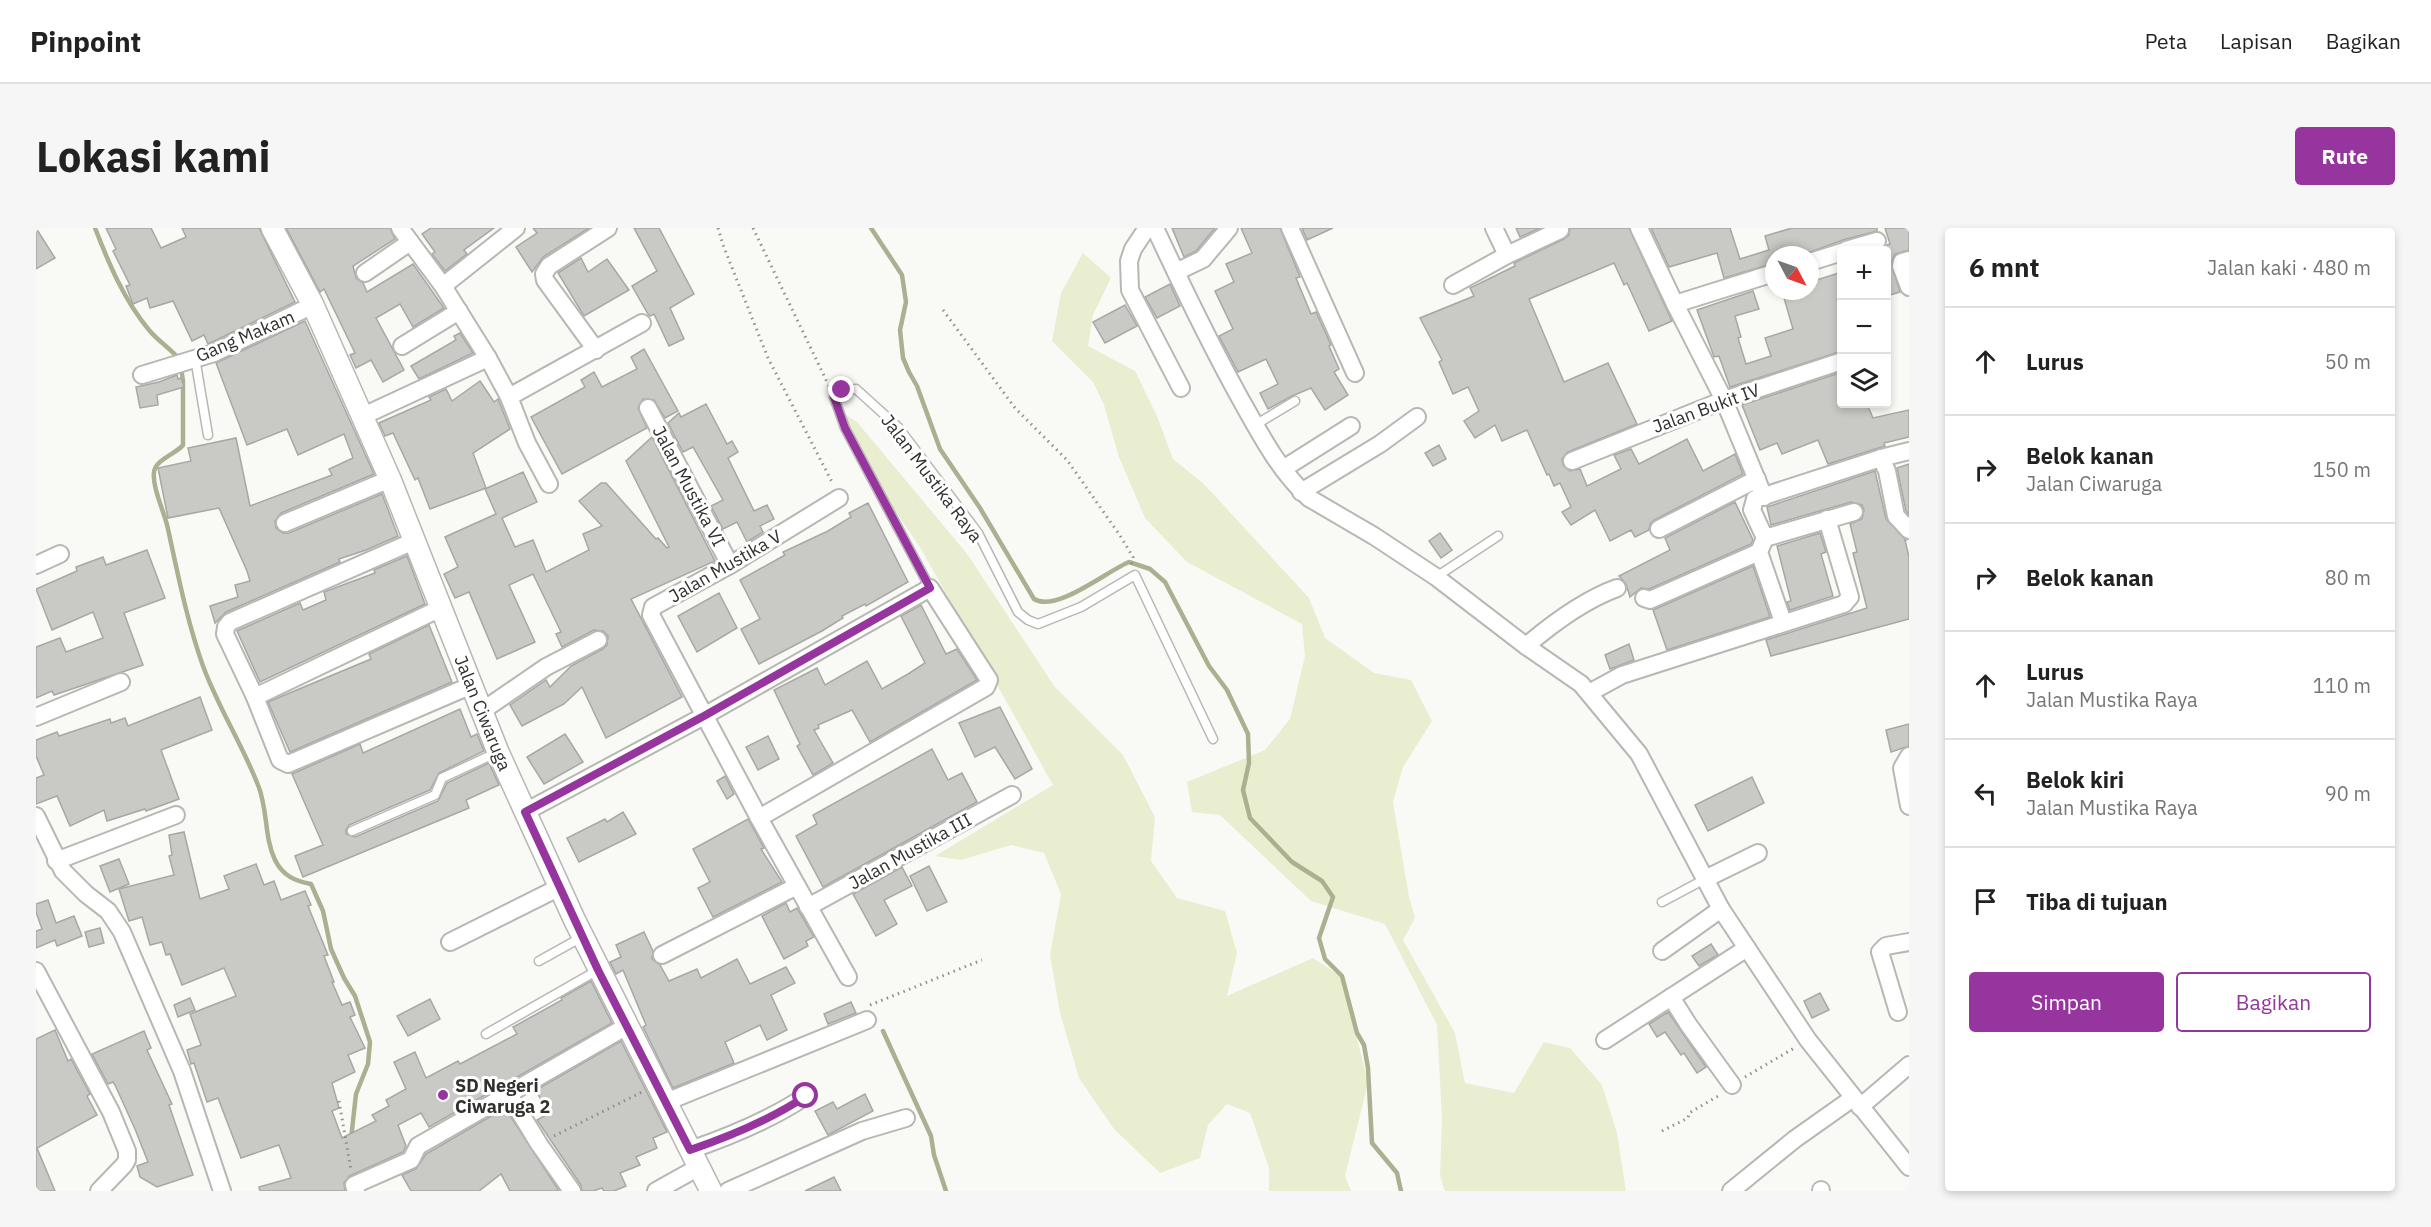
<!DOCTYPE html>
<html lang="id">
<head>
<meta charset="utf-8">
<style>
  body { margin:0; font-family:"IBM Plex Sans",sans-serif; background:#f6f6f6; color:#222 }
  .controls { position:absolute; right:18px; top:18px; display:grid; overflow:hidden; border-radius:6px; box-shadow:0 3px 9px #0003 }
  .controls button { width:54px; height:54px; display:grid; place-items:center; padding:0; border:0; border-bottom:2px solid #e0e0e0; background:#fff; color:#222; font:30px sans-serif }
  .compass { position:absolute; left:1729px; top:18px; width:54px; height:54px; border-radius:50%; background:#fff; box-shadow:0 3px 9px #0003; rotate:131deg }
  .stop { position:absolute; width:18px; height:18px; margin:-14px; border:4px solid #96359d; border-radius:50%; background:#fff }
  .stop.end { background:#96359d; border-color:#fff; box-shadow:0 2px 6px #0008 }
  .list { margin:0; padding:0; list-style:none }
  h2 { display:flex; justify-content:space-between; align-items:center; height:78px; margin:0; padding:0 24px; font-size:26px }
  h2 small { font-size:20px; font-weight:400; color:#767676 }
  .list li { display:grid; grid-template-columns:39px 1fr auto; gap:18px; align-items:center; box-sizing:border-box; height:108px; padding:0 24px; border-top:2px solid #e0e0e0 }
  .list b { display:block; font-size:22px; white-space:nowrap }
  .list p { margin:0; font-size:20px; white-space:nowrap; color:#767676 }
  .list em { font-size:20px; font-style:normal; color:#767676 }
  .actions { display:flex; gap:12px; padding:18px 24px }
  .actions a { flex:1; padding:14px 0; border:2px solid #96359d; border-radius:6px; text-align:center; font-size:21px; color:#96359d }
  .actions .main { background:#96359d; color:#fff }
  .icon { flex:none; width:33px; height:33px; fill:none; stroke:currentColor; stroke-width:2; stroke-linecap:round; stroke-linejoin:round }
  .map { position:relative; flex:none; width:1873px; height:963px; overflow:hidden; border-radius:6px }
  header { display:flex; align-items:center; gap:36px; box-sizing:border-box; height:84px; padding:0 30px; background:#fff; border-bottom:2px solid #e0e0e0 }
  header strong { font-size:28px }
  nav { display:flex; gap:33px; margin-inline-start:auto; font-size:21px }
  .intro { display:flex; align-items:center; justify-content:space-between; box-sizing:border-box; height:144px; padding:0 36px }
  h1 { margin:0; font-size:42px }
  .button { padding:15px 27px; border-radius:6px; background:#96359d; color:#fff; font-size:21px; font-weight:700 }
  main { display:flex; gap:36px; padding:0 36px }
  aside { flex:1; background:#fff; border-radius:6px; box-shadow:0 3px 9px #0003 }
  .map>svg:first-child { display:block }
</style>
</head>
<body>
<header>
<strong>Pinpoint</strong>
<nav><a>Peta</a><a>Lapisan</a><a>Bagikan</a></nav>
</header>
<div class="intro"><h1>Lokasi kami</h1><a class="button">Rute</a></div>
<main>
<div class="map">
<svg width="1873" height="963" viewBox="0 0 1873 963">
  <rect width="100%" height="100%" fill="#f9faf6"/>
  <g fill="#e9eed1">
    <path d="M1047 25 1075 50 1057 87 1052 118 1099 143 1121 188 1137 231 1168 256 1273 370 1289 410 1338 445 1375 452 1396 493 1367 539 1357 574 1373 669 1379 690 1367 712 1419 805 1429 855 1478 865 1508 814 1534 820 1566 857 1581 905 1590 963H1409L1404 948 1406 890 1401 797 1349 696 1275 673 1184 587 1156 584 1151 554 1229 522 1254 491 1269 428 1266 396 1151 334 1109 290 1083 229 1068 177 1057 154 1016 113 1025 65Z"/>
    <path d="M810 187 821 194 932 327 1018 458 1087 527 1119 589 1115 633 1141 670 1189 683 1201 725 1191 768 1277 730 1306 749 1332 855 1309 948 1315 963H1233V940L1214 885 1191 876 1172 897 1164 930 1124 945 1078 901 1043 850 1024 785 1014 727 1025 666 1008 625 975 617 925 632 899 628 1017 557 885 321 802 198Z"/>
  </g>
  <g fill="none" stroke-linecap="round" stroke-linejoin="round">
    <g stroke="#abb090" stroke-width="4.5">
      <path d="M59 0C73 36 88 72 113 102 122 113 134 120 143 131"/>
      <path d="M835 0 866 47 870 74 864 102 867 130 873 144 881 158 904 221 944 280 998 371C1020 385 1071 343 1093 334L1114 341 1129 354 1173 438 1191 462 1212 506 1213 535 1207 562 1214 590 1256 634 1286 653 1297 669 1283 710 1289 731 1306 748 1321 805 1328 817 1332 840 1336 915 1361 945 1365 963"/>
      <path d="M145 139 147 153V217C140 226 120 231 118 244 116 260 129 285 132 301 142 347 151 393 167 438 182 479 206 516 222 557 232 581 228 609 239 632 247 648 259 653 275 656L287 683 295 721 308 750 319 768 334 814 332 836 320 866 315 911"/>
      <path d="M847 803 895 908 898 927 910 963"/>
    </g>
  </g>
  <g fill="#c9c9c6" stroke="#a7a7a4" stroke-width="1.5">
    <path d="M0 0 19 30 0 41Z"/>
    <path d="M70 0H115L125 20 150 9 146 0H223L259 74 174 115 172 116 168 107 156 113 137 73 114 80 111 70 97 76 90 58 94 57 77 23 80 21Z"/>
    <path d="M250 0H354L359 11 317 38 320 50 327 55 331 64 377 36 408 80 377 99 364 76 340 90 368 142 347 154 335 132 320 140 314 127 319 125 288 61 284 64Z"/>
    <path d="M395 0H458L428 22 431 26 409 43 396 26 399 24 386 6Z"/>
    <path d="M497 0H553L507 29 496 44 480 19 501 5Z"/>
    <path d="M598 0H623L658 66 634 80 648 111 633 118 618 86 614 88 612 86 596 58 621 43Z"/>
    <path d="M1136 0H1179L1160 23 1148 29Z"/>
    <path d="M1205 0H1244L1264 49 1260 50 1275 86 1280 84 1295 117 1293 118 1303 141 1298 144 1312 167 1289 182 1275 160 1256 168 1232 181 1224 165 1242 156 1230 131 1202 144 1183 108 1197 101 1179 63 1198 54 1190 36 1216 25Z"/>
    <path d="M1266 0H1297L1271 12Z"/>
    <path d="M1480 0H1504L1484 9Z"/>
    <path d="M1534 0H1593L1636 93 1613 103 1591 55 1588 57 1578 35 1493 71 1528 154 1572 135 1601 196 1532 224 1526 231 1527 237 1534 243 1544 241 1551 258 1585 241 1578 227 1595 221 1603 236 1651 211 1667 243 1699 226 1707 246 1618 292 1614 296 1613 302 1599 309 1595 302 1574 313 1559 282 1535 297 1526 284 1535 279 1524 255 1518 258 1513 246 1511 247 1491 202 1466 213 1459 197 1439 210 1428 193 1443 183 1432 159 1417 166 1403 134 1406 132 1384 90 1438 68 1434 60 1479 38 1478 35 1528 11 1533 7Z"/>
    <path d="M1615 0H1694L1704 31 1733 22 1729 8 1756 0H1841V3L1807 12 1766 27H1738V35L1688 50 1681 25 1633 39Z"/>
    <path d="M1849 0H1873V22L1859 26 1855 35 1864 64 1851 68V17L1854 16Z"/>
    <path d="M545 30 552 44 571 31 593 62 548 88 522 45Z"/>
    <path d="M1806 44V70L1801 72 1806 87V123L1694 159 1683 128 1678 129 1661 82 1717 63 1723 81 1699 88 1705 109 1702 110 1710 136 1735 128 1729 110 1757 101 1746 63H1774V54Z"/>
    <path d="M1134 56 1144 78 1121 90 1109 69Z"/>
    <path d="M1089 77 1101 98 1069 115 1057 94Z"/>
    <path d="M269 93 338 246 245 285 239 293 240 300 247 305H253L346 266 362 308 330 322 303 331 304 334 190 384 179 395 174 378 202 369 199 357 214 353 211 343 183 280 132 290 122 240 155 233 152 220 200 210 214 278 296 247 293 241 317 230 308 206 262 227 251 201 211 217 180 135Z"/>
    <path d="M424 105 437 125 383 151 375 138 420 112 418 108Z"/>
    <path d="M608 121 642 183 629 190 618 172 607 171 602 180 611 200 526 246 495 189 549 159 545 152 558 144 566 159 601 141 595 129Z"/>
    <path d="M1806 144V176H1831L1837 190 1873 182V209L1848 215 1849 218 1792 236 1782 212 1746 226 1741 215 1724 222 1706 177Z"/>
    <path d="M141 147 142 151 145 150 148 159 121 167 122 177 104 180 100 159 123 154Z"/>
    <path d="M444 153 458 174 462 171 474 201 437 225 450 260 394 281 382 250 379 252 357 205 349 208 343 195 395 172 393 169 410 161 416 173Z"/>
    <path d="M670 176 691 216 696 213 702 224 692 230 718 283 731 277 738 291 724 298 727 304 711 314 701 294 687 301 675 278 687 272 657 219 647 224 632 195 643 185 645 189Z"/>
    <path d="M616 209 679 333 595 371 646 469 570 510 546 459 528 476 486 498 474 477 510 452 514 459 535 438 567 421 571 417 572 408 567 403 558 402 526 419 520 406 525 404 497 346 473 357 499 414 461 431 433 364 419 370 408 346 422 339 409 309 460 286 449 261 487 244 501 274 466 290 479 319 497 312 510 344 553 322 547 306 566 298 543 273 565 255H570L620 311 622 310 631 320 633 319 590 233Z"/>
    <path d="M1403 217 1410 231 1397 238 1389 225Z"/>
    <path d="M1873 236V287L1870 283 1861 240Z"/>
    <path d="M1839 243 1850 291 1870 312H1869L1873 329V391L1735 428 1730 412 1831 380 1817 325 1821 324 1814 296 1826 291 1828 282 1826 277 1815 274 1735 297 1731 279Z"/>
    <path d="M1699 274 1717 312 1715 316 1613 361 1605 360 1594 369 1590 356 1583 348 1634 322 1629 310Z"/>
    <path d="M832 275 872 354 830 378 829 376 806 388 807 390 786 403 723 436 705 401 724 391 704 352 749 327 747 324 792 303 815 289 813 285Z"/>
    <path d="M1404 305 1416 322 1405 330 1393 313Z"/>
    <path d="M1784 305 1790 324 1785 326 1797 368 1754 382 1751 374 1755 373 1741 318Z"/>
    <path d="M111 322 129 370 88 385 107 437 18 467 16 463 0 470V419L24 410 30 424 67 410 57 384 16 402 0 361 41 343 40 339 67 329 70 337Z"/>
    <path d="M371 328 389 376 224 454 201 403 264 375 267 382 290 372 288 364 339 345 338 342Z"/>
    <path d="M1717 338 1734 389 1631 422 1617 382Z"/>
    <path d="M683 365 701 400 661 424 642 388Z"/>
    <path d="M885 377 910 426 921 421 941 452 834 514 816 482 782 497 783 500 778 502 797 535 777 547 761 518 764 516 738 462 781 440 789 457 831 433 846 461 872 446 889 435 865 388Z"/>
    <path d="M393 397 416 454 254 524 232 474 335 431 333 426Z"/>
    <path d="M1593 416 1598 432 1574 441 1569 427Z"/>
    <path d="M164 469 176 502 125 522 143 571 110 583 109 581 71 593 68 582 34 598 21 568 0 576V550L8 547 0 528V512L21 504 23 508 74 491 75 495 89 490 92 498Z"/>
    <path d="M964 479 996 541 979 551 959 519 939 529 923 495Z"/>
    <path d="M424 481 435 509 441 506 448 523 403 545 394 562 313 597 310 602V606L319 609 402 573 411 555 453 535 463 557 430 572 433 580 267 649 259 628 287 617 256 546 324 516 327 525Z"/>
    <path d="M1873 496V518L1855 524 1850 502Z"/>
    <path d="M529 506 547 534 508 556 491 529Z"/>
    <path d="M732 508 743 531 722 542 710 519Z"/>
    <path d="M896 521 912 552 926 545 941 574 787 659 760 608 781 596 777 587Z"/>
    <path d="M689 548 698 566 691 571 681 553Z"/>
    <path d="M1716 549 1728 575 1672 603 1659 577Z"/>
    <path d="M587 584 600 606 543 634 531 610 569 591 571 594Z"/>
    <path d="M712 591 728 620 725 621 746 654 677 689 662 660 674 654 657 621Z"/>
    <path d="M148 604 164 671 193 661 188 648 220 636 228 657 238 653 245 672 269 663 275 677 272 678 292 727 288 728 298 754H296L306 777 314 774 319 787 314 789 329 820 312 827 319 844 296 855 303 880 296 883 306 910 340 893 336 887 353 878 350 872 370 861 358 834 379 824 390 850 422 833 424 836 481 806 477 799 526 772 525 770 555 753 576 795 393 899 385 885 362 897 370 918 367 924 313 948 308 955 309 963H224L223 959 255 950 243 917 205 930 182 870 171 874 158 835 155 836 151 822 165 817 154 786 200 768 188 740 146 757 134 726 130 727 126 714 114 717 106 689 93 693 83 661 138 647 133 628 136 627 133 607Z"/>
    <path d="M83 631 93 656 74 664 64 638Z"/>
    <path d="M893 638 911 674 891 683 874 648Z"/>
    <path d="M866 639 876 658 848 672 861 696 840 708 817 666Z"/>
    <path d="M12 672 20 695 38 688 46 708 21 718 19 712 0 720V703L6 701 0 684V676Z"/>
    <path d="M750 675 754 684 761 680 778 709 770 713 772 718 748 731 726 688Z"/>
    <path d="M64 700 68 715 53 719 49 704Z"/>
    <path d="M608 704 617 723 616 731 624 737 633 753 661 741 665 750 701 731 714 756 750 739 759 755 735 767 751 802 731 812 724 797 689 814 698 835 637 860 607 799 610 797 587 742 580 746 574 734 585 729 580 717Z"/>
    <path d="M1675 716 1682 727 1663 738 1656 728Z"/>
    <path d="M1784 765 1793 782 1776 790 1768 773Z"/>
    <path d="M154 770 159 782 142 789 138 777Z"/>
    <path d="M394 771 404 791 372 808 361 788Z"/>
    <path d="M815 774 820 785 792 796 788 786Z"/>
    <path d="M1632 784 1670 839 1661 845 1648 825 1645 827 1629 804 1621 809 1613 796Z"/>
    <path d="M19 802 32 833 35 831 54 866 51 868 61 887 1 920 19 963H0V811Z"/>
    <path d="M108 803 115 820 111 822 136 876 133 877 157 947 121 959 104 949 101 938 112 934 99 901 79 857 77 854 72 856 56 826Z"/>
    <path d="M585 813 631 904 617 910 621 920 600 929 604 937 584 945 590 958 578 963H568L566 960 557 963H546L545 957 501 892 512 886 500 862Z"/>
    <path d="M829 866 837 883 792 907 779 883 797 874 801 881Z"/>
    <path d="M469 880 523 963H474L465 946 443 963H375L366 947 380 941 390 926Z"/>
    <path d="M798 949 805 963H769Z"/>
  </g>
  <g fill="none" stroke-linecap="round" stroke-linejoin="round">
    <g stroke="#b7b8b4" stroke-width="11">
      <g id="service">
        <path d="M159 130 172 207"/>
        <path d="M1219 197 1259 173"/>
        <path d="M1400 349 1462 308"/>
        <path d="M894 360 809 200 798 169 806 162 820 161 862 199 942 305 982 384 992 392 1002 396 1045 379 1099 347 1177 511"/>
        <path d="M316 603 399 567 406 550 462 524"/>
        <path d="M1626 674 1669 651"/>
        <path d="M503 733 546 709"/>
        <path d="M450 806 562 742"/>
      </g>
    </g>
    <g stroke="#b7b8b4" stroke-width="20">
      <g id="minor">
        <path d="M364 0 407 58 452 130 473 169 491 215 513 256"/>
        <path d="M1111 0 1097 21 1093 33 1094 62 1145 160"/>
        <path d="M1119 0C1146 58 1174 116 1205 172 1224 206 1244 244 1273 270L1338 308 1400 349 1490 418 1545 456 1603 526 1685 681 1772 812 1873 939"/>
        <path d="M1254 0 1319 145"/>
        <path d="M1603 0 1639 76 1688 172 1728 269"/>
        <path d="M1810 22 1841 13"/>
        <path d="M1471 27 1524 2"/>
        <path d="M1873 32 1866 34 1865 38 1873 59"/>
        <path d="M1774 34 1806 24"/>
        <path d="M1140 44 1167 31 1193 0"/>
        <path d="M329 45 374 14"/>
        <path d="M1417 57 1471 27 1458 0"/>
        <path d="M407 58 480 0"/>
        <path d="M1639 76 1738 45"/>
        <path d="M366 118 423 83"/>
        <path d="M560 122 509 52 508 46 513 38 572 0"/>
        <path d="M106 147 178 125 277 77"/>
        <path d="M473 169 606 95"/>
        <path d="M612 180 694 337"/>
        <path d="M327 188 452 130"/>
        <path d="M1845 230 1873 223"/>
        <path d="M1536 233 1688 172 1806 133"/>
        <path d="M1247 241 1315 198"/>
        <path d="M1265 264 1344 216 1381 189"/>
        <path d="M803 270 694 337 617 379 615 387 723 590 812 749"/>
        <path d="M249 295 354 251"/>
        <path d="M1623 301 1721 251"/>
        <path d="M1729 310 1716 282 1719 271 1845 230 1851 243 1860 288 1873 302"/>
        <path d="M378 313 194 394 190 399 189 406 219 469 244 532 252 536 436 457"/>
        <path d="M0 337 24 326"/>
        <path d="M1608 370 1614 372 1723 324"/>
        <path d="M1747 394 1723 324 1729 310 1818 284"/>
        <path d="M1490 418C1517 395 1548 372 1581 360"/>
        <path d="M1553 465 1586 447 1808 376 1814 369 1791 291"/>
        <path d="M219 469 405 380"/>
        <path d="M446 483 510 439 562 412"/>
        <path d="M0 489 85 454"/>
        <path d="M1873 528 1866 540 1873 578"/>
        <path d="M489 584 668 488 894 360 953 452 950 459 723 590"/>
        <path d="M0 588 27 643 50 666 72 683 86 704 146 843 186 963"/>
        <path d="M20 633 140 587"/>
        <path d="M1669 651 1722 625"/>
        <path d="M772 679 976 567"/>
        <path d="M414 714 524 659"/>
        <path d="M1626 723 1685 681"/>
        <path d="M626 727 761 658"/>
        <path d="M0 743 75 884 91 923V932L88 937 63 963"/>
        <path d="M1635 769 1652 796 1696 857"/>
        <path d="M1862 784 1844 724 1850 718 1873 714"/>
        <path d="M1569 812 1711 720"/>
        <path d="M472 865 503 916 536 963"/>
        <path d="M630 874 831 792"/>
        <path d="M1824 879 1873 837"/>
        <path d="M654 922C695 908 734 892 770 868"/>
        <path d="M1785 962V963"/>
        <path d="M320 963 318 957 375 932 382 918 591 798"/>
        <path d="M620 963 663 939"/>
        <path d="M692 963 826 903 870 890"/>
        <path d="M1695 963 1759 911 1817 870"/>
      </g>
    </g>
    <g stroke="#b7b8b4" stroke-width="24">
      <path id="tertiary" d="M236 0 277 77 354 251 462 524 539 693 675 963"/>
    </g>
    <g stroke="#8f8f8c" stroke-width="3" stroke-dasharray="1.5 4.5" stroke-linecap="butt">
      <path d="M682 0 687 17 732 130 797 256"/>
      <path d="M717 0 793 158"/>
      <path d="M907 82 979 180 1031 232 1083 306 1097 329 1095 337"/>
      <path d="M834 777 946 732"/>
      <path d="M1709 849 1760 819"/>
      <path d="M303 873 315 942"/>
      <path d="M1626 903 1652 890 1653 885 1684 867"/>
      <path d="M518 908 606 864"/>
    </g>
    <use href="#service" stroke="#fff" stroke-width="8"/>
    <use href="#minor" stroke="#fff" stroke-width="16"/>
    <use href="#tertiary" stroke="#fff" stroke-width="21"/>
  </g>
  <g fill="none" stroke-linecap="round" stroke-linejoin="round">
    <path stroke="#96359d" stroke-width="8" d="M770 868C734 892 695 908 654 922L562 742 489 584 668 488 894 360 809 200 798 169 806 162"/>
  </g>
  <circle fill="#96359d" stroke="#fff" stroke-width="2" cx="407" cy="867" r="6"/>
  <g text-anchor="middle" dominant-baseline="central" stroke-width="6" stroke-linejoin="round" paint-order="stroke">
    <g font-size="18" fill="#30302e" stroke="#fff">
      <text transform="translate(209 108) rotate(-23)">Gang Makam</text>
      <text transform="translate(1670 180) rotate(-20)">Jalan Bukit IV</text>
      <text transform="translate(896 250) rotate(53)">Jalan Mustika Raya</text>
      <text transform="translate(653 258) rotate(62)">Jalan Mustika VI</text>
      <text transform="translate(689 338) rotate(-30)">Jalan Mustika V</text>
      <text transform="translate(447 485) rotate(68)">Jalan Ciwaruga</text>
      <text transform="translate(874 623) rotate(-29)">Jalan Mustika III</text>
    </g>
    <g font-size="18" font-weight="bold" fill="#30302e" stroke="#fff" text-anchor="start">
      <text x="419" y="857">SD Negeri<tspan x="419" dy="21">Ciwaruga 2</tspan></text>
    </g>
  </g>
</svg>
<div class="controls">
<button>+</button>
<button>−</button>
<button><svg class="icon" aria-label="layers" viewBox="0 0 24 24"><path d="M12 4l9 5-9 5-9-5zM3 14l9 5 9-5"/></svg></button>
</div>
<svg class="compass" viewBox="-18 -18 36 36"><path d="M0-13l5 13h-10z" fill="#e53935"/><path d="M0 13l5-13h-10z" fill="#767676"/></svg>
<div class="stop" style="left:770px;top:868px"></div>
<div class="stop end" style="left:806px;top:162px"></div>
</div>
<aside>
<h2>6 mnt<small>Jalan kaki · 480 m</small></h2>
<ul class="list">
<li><svg class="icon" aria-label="ahead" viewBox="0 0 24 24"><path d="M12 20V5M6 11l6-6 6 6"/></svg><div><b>Lurus</b></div><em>50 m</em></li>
<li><svg class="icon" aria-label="right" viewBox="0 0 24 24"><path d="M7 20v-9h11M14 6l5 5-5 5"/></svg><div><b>Belok kanan</b><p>Jalan Ciwaruga</p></div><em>150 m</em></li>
<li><svg class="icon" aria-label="right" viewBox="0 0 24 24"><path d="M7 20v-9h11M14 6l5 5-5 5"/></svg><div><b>Belok kanan</b></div><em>80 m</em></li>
<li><svg class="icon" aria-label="ahead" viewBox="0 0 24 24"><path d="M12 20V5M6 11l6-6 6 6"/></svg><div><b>Lurus</b><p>Jalan Mustika Raya</p></div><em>110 m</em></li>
<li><svg class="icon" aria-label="left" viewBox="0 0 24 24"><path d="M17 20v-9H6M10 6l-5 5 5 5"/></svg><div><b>Belok kiri</b><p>Jalan Mustika Raya</p></div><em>90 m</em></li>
<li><svg class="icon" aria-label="arrive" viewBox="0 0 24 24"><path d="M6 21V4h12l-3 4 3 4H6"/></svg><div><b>Tiba di tujuan</b></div></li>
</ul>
<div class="actions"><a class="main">Simpan</a><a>Bagikan</a></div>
</aside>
</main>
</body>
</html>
